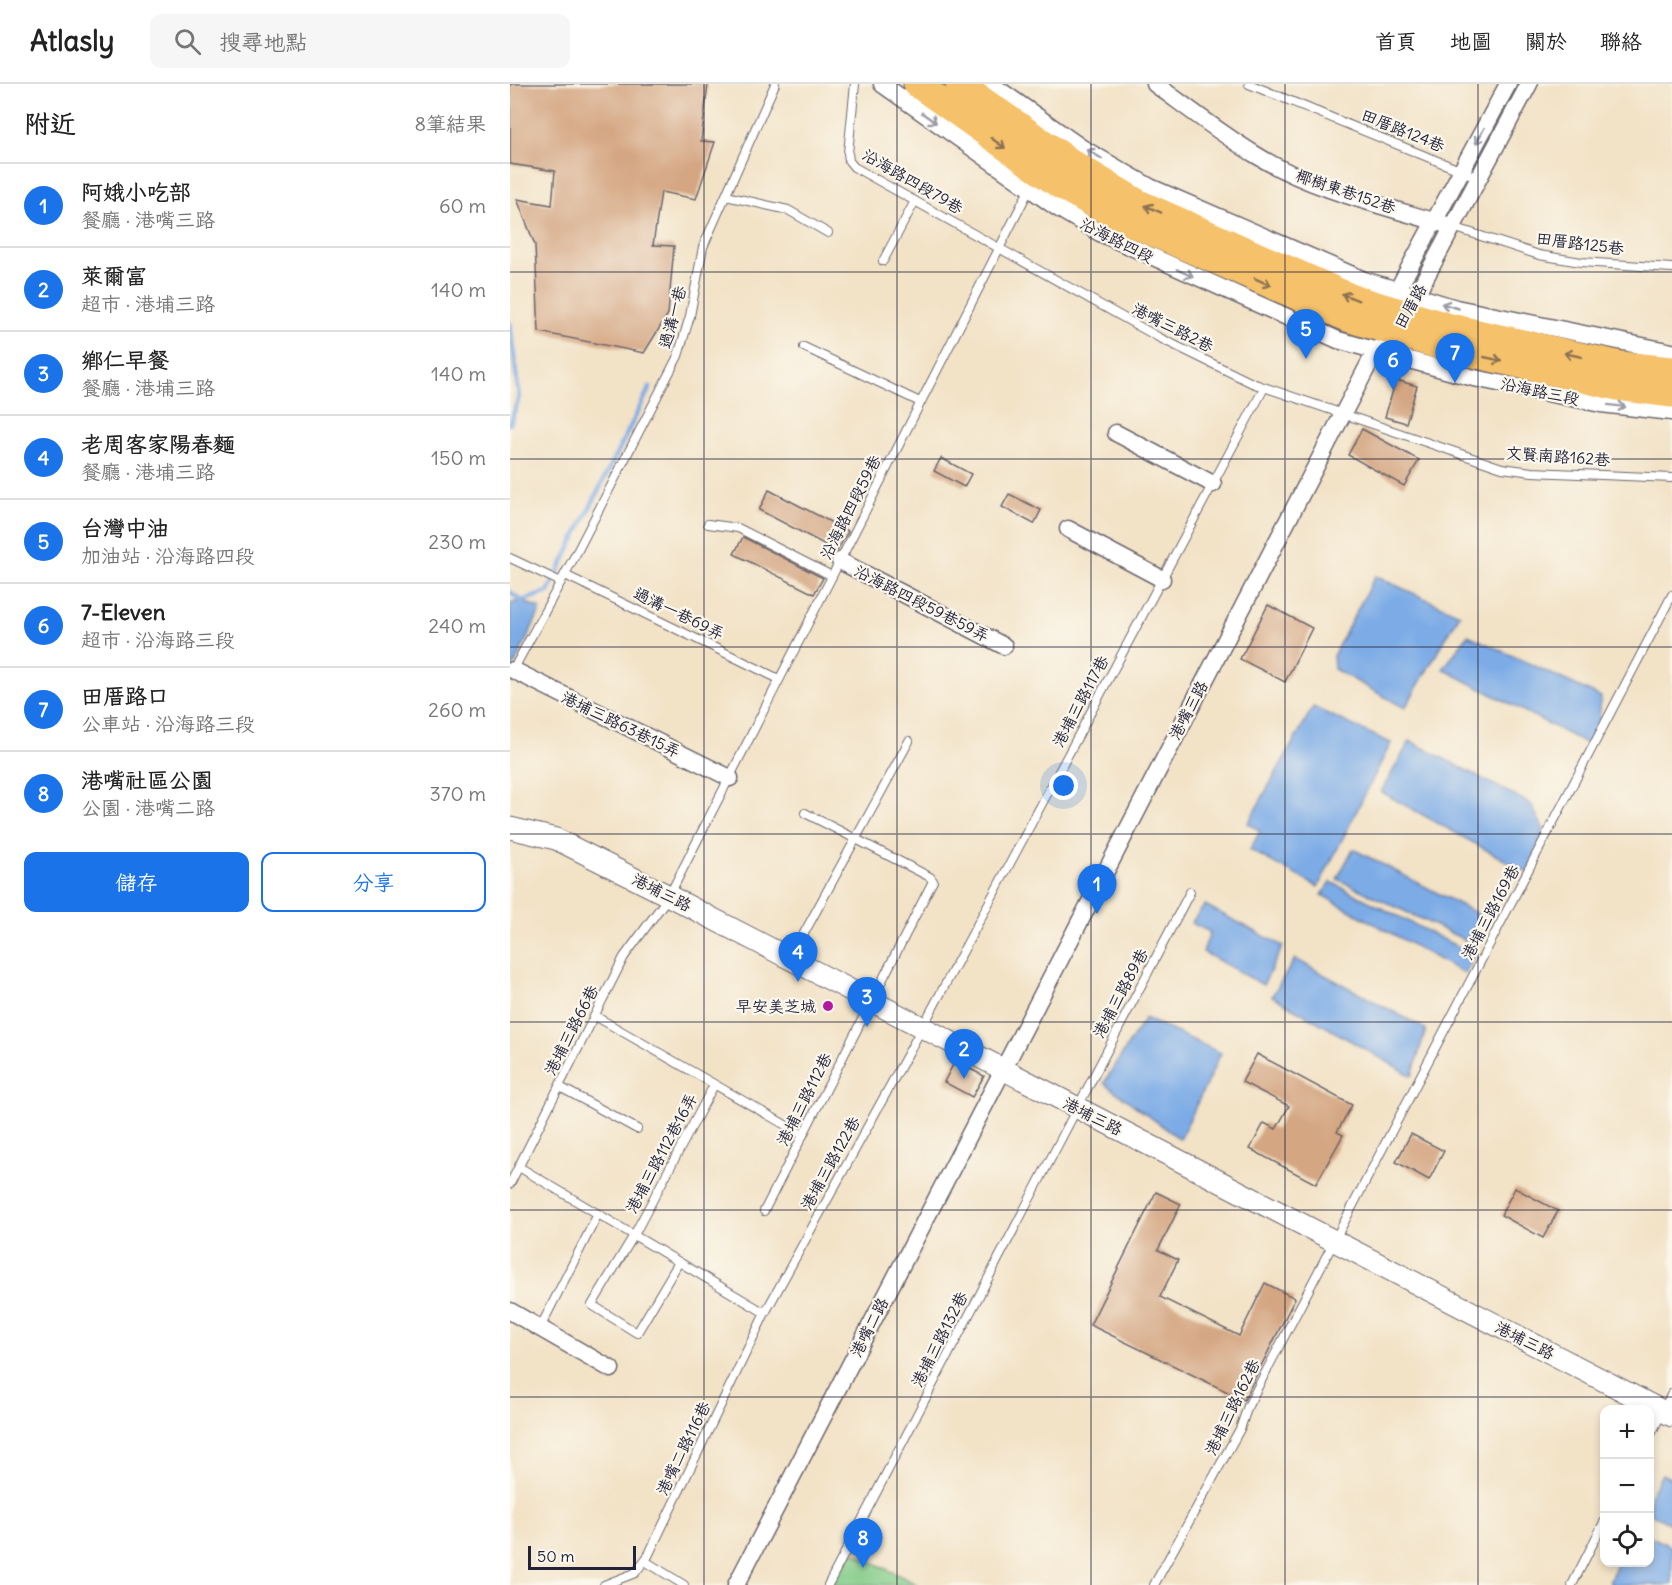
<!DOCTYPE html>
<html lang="zh-TW">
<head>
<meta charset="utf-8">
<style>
  body { margin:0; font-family:Delius,"LXGW WenKai TC",sans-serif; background:#f6f6f6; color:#222 }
  .controls { position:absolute; right:18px; bottom:18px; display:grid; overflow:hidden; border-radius:12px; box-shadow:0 3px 9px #0003 }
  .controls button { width:54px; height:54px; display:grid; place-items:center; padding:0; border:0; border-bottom:2px solid #e0e0e0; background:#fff; color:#222; font:30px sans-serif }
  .scale { position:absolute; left:18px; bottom:15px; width:108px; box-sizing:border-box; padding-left:6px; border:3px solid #22223b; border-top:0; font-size:16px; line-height:21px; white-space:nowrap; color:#22223b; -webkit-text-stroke:4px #fbf7ec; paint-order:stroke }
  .you { position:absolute; left:554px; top:702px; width:21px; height:21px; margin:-15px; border:4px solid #fff; border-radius:50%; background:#1a73e8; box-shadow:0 0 0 9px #1a73e833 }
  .badge { display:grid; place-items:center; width:39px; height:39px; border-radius:50%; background:#1a73e8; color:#fff; font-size:20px; font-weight:700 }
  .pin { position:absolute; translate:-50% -50px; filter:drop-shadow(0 2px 3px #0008) }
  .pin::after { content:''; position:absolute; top:32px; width:21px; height:18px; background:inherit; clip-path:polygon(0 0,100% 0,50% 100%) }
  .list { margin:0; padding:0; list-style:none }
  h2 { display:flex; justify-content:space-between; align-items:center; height:78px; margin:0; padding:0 24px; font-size:26px }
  h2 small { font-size:20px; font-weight:400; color:#767676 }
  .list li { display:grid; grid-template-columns:39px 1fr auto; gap:18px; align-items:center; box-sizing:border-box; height:84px; padding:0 24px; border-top:2px solid #e0e0e0 }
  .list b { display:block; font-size:22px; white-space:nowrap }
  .list p { margin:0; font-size:20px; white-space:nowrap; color:#767676 }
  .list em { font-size:20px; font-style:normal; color:#767676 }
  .actions { display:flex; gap:12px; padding:18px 24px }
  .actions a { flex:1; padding:14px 0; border:2px solid #1a73e8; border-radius:12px; text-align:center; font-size:21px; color:#1a73e8 }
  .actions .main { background:#1a73e8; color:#fff }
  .icon { flex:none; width:33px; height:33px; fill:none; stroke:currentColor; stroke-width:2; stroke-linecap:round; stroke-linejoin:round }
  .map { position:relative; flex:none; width:1162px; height:1501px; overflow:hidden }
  header { display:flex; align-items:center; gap:36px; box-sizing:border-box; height:84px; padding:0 30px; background:#fff; border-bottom:2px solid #e0e0e0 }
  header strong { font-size:28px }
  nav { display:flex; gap:33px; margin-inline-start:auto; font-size:21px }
  .search { width:420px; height:54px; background:#f6f6f6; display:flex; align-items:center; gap:15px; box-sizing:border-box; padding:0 21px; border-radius:12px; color:#767676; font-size:22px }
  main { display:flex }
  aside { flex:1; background:#fff }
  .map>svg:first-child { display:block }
</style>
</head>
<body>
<header>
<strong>Atlasly</strong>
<div class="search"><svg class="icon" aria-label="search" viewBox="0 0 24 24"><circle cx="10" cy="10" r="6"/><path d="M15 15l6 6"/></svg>搜尋地點</div>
<nav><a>首頁</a><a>地圖</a><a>關於</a><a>聯絡</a></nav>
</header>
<main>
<aside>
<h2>附近<small>8筆結果</small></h2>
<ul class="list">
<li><span class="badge">1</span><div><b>阿娥小吃部</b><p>餐廳 · 港嘴三路</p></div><em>60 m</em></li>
<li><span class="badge">2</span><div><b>萊爾富</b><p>超市 · 港埔三路</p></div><em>140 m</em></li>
<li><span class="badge">3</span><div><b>鄉仁早餐</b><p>餐廳 · 港埔三路</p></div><em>140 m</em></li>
<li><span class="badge">4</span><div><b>老周客家陽春麵</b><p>餐廳 · 港埔三路</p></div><em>150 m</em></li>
<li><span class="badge">5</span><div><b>台灣中油</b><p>加油站 · 沿海路四段</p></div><em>230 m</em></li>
<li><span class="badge">6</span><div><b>7-Eleven</b><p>超市 · 沿海路三段</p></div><em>240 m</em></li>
<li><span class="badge">7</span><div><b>田厝路口</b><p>公車站 · 沿海路三段</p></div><em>260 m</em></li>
<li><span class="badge">8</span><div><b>港嘴社區公園</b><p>公園 · 港嘴二路</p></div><em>370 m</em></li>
</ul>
<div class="actions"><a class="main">儲存</a><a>分享</a></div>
</aside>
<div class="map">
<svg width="1162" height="1501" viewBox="0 0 1162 1501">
  <rect width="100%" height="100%" fill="#fbf7ec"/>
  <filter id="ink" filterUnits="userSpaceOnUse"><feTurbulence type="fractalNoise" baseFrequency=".0167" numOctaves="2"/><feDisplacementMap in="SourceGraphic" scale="12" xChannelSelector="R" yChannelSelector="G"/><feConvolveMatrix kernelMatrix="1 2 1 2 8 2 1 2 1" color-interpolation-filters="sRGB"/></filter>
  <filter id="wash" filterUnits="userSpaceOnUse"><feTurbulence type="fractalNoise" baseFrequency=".008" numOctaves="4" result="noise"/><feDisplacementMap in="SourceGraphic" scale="24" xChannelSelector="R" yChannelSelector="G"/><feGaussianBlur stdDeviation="1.35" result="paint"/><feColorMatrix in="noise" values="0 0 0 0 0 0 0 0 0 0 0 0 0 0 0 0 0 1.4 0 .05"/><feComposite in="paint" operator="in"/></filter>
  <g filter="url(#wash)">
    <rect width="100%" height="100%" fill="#f2e2c6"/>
    <path fill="#83cc89" stroke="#527762" stroke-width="1.5" d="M341 1467 408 1501H322Z"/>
    <g fill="#7cabe6" stroke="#4f6690" stroke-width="1.5">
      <path d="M865 492 950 530 895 624 824 585 823 572Z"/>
      <path d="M12 517 31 525 0 590V519Z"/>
      <path d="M958 551 1091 613 1089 637 1077 660 933 585Z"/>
      <path d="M803 623 881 659 808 803 740 766 750 747 738 739Z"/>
      <path d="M900 657 1021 720 1034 746 1018 789 871 708Z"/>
      <path d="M843 765 970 831 957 857 827 795Z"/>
      <path d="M821 798 964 871 955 890 812 811Z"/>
      <path d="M695 821 773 862 753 901 693 868 700 848 681 839Z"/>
      <path d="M785 875 916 945 902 992 762 912Z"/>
      <path d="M635 934 711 969 670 1055 594 999Z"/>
      <path d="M1152 1390 1162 1395V1441L1140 1429V1411Z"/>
      <path d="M1140 1452 1162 1463V1501H1100V1495L1108 1479 1140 1478Z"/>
    </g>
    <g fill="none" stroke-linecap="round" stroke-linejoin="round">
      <g stroke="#7cabe6" stroke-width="4.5">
        <path d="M0 239 9 313 0 340"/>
        <path d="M0 508 12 517 38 508 140 303"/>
      </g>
    </g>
    <g id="blocks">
      <g fill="#d4a682">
        <path d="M0 0H198L191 57 205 58 186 115 151 108 143 161 164 162 158 230 134 269 29 248 25 161 7 115 42 121 45 87 0 80Z"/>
        <path d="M886 296 907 302 896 339 875 333Z"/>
        <path d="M852 345 909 376 894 402 838 371Z"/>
        <path d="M431 374 461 390 454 403 424 387Z"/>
        <path d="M259 406 338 447 327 467 249 426Z"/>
        <path d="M499 410 531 426 524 440 492 423Z"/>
        <path d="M233 453 313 494 304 510 224 470Z"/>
        <path d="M758 521 802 544 775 598 730 575Z"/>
        <path d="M747 970 842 1021 827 1048 833 1051 806 1100 740 1065 754 1039 766 1045 779 1022 732 998Z"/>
        <path d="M445 977 474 992 462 1013 434 998Z"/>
        <path d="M901 1050 934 1067 919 1096 886 1078Z"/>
        <path d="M1005 1104 1048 1127 1033 1154 991 1131Z"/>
        <path d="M646 1108 671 1120 648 1166 668 1176 650 1213 729 1252 755 1199 785 1214 734 1316 580 1241Z"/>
      </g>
    </g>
  </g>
  <g filter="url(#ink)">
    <use href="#blocks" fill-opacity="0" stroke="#6b656c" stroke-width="1.5"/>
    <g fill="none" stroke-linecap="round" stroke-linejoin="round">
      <g stroke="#6b656c" stroke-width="10">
        <g id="service">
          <path d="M345 0 338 69 339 77 344 83 648 253 742 299 992 384 1022 388 1162 394"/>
          <path d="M739 0 969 94"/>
          <path d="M216 112 278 126 318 149"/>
          <path d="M943 143 1029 171 1071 178 1162 184"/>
          <path d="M373 177 405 117"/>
          <path d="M294 263 410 318"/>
          <path d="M198 440 228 444 322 492"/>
          <path d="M0 474 51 498"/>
          <path d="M55 491 269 595"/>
          <path d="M2 588 68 466 168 272 180 232 193 163 265 0"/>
          <path d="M280 875 399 657"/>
          <path d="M85 932 293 1051"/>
          <path d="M50 1003 127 1045"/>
          <path d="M9 1083 255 1229"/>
          <path d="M0 1100 114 873 159 812 521 102"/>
          <path d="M254 1127 423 797 420 793 295 729"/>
          <path d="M169 1178 127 1249 82 1221 124 1151 204 1001"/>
          <path d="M30 1244 88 1130"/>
          <path d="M1140 1352 1162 1309"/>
          <path d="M135 1477 174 1501"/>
          <path d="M94 1501 125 1489 138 1472 255 1229 412 944 754 304"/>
          <path d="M318 1501 680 808"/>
          <path d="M644 1501 730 1345 738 1322 1162 511"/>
          <path d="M1062 1501 1094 1438"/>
        </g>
      </g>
      <g stroke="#6b656c" stroke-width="19">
        <g id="minor">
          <path d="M372 0 546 123 590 149 828 256 964 294 1091 320 1162 328"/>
          <path d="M481 0 572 64 640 103 854 196 946 224 1162 268"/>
          <path d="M645 0C678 24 711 50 746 71 802 106 879 123 943 143"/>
          <path d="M882 216 998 0"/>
          <path d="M606 349 703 400"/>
          <path d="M558 445 652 495"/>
          <path d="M330 477 494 562"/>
          <path d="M3 586 220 694"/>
          <path d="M0 1227 101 1285"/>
          <path d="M226 1501 865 268 886 249 1019 0"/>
        </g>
      </g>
      <g stroke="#6b656c" stroke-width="23">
        <path id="tertiary" d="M0 744 46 755 159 812 1162 1332"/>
      </g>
      <g stroke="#6b656c" stroke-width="29">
        <g id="primary">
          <path d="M407 0 552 103 611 135 837 234 937 264 1108 303 1162 310"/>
          <path d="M449 0 564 80 629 119 843 214 940 243 1111 281 1162 286"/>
        </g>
      </g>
      <use href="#service" stroke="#fff" stroke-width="8"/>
      <use href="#minor" stroke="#fff" stroke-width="16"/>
      <use href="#tertiary" stroke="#fff" stroke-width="21"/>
      <use href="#primary" stroke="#f5c16b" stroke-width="27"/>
    </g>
    <defs><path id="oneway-shaft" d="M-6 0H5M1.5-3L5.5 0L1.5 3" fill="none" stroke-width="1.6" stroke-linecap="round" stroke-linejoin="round" transform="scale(1.5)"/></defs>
    <g stroke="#9c9ca7">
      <use href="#oneway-shaft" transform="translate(419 34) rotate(35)"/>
      <use href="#oneway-shaft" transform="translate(970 52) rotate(118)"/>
      <use href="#oneway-shaft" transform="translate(584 70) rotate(-150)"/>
      <use href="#oneway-shaft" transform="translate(675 189) rotate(24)"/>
      <use href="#oneway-shaft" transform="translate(940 222) rotate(-164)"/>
      <use href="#oneway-shaft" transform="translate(1107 322) rotate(7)"/>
    </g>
    <g stroke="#8c7253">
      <use href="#oneway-shaft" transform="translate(488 59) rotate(36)"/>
      <use href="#oneway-shaft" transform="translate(643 125) rotate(-156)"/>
      <use href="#oneway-shaft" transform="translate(753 198) rotate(24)"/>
      <use href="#oneway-shaft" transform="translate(840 213) rotate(-158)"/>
      <use href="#oneway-shaft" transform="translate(1063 271) rotate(-167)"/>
      <use href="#oneway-shaft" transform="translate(983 275) rotate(13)"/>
    </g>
  </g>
  <path fill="none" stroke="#22223b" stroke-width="1.5" stroke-opacity="0.55" d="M194 0V1501M387 0V1501M581 0V1501M775 0V1501M968 0V1501M0 188H1162M0 375H1162M0 563H1162M0 750H1162M0 938H1162M0 1126H1162M0 1313H1162"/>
  <circle fill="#b5179e" stroke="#fbf7ec" stroke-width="2" cx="318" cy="922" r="6"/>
  <g text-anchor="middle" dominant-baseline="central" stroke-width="4.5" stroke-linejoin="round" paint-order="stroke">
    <g font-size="16" fill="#22223b" stroke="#fbf7ec">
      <text transform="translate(893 46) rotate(22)">田厝路124巷</text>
      <text transform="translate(403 97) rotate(30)">沿海路四段79巷</text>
      <text transform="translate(836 107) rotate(19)">椰樹東巷152巷</text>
      <text transform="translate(607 156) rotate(27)">沿海路四段</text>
      <text transform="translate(1070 159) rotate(7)">田厝路125巷</text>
      <text transform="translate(900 222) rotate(-61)">田厝路</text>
      <text transform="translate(162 233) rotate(-75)">過溝一巷</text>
      <text transform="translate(663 243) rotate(27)">港嘴三路2巷</text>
      <text transform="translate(1030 307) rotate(12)">沿海路三段</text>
      <text transform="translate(1048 372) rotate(4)">文賢南路162巷</text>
      <text transform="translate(340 423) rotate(-63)">沿海路四段59巷</text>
      <text transform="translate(412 519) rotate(27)">沿海路四段59巷59弄</text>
      <text transform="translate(169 529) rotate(26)">過溝一巷69弄</text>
      <text transform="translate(570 617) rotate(-62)">港埔三路117巷</text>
      <text transform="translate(678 626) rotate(-62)">港嘴三路</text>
      <text transform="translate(111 640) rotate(26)">港埔三路63巷15弄</text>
      <text transform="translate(152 808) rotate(27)">港埔三路</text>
      <text transform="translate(980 828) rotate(-62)">港埔三路169巷</text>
      <text transform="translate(610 909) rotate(-62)">港埔三路89巷</text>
      <text transform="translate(61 946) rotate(-63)">港埔三路66巷</text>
      <text transform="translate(294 1015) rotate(-63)">港埔三路112巷</text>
      <text transform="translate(583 1032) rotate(27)">港埔三路</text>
      <text transform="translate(151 1069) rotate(-62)">港埔三路112巷16弄</text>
      <text transform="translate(320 1079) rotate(-61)">港埔三路122巷</text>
      <text transform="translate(359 1243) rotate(-63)">港嘴二路</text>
      <text transform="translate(429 1255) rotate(-63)">港埔三路132巷</text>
      <text transform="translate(1015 1256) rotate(27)">港埔三路</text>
      <text transform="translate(722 1323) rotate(-64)">港埔三路162巷</text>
      <text transform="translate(173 1364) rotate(-64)">港嘴二路116巷</text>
    </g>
    <g font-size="16" fill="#22223b" stroke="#fbf7ec" text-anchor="end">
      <text x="306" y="922">早安美芝城</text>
    </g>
  </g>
</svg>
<div class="controls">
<button>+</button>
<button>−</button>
<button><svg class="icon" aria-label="locate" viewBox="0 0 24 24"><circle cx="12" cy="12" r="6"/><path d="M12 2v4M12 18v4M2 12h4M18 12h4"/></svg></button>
</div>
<div class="scale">50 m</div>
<div class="you"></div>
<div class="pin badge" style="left:587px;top:830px">1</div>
<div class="pin badge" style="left:454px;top:995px">2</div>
<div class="pin badge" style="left:357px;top:943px">3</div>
<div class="pin badge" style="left:288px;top:898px">4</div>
<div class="pin badge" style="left:796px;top:275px">5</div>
<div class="pin badge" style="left:883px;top:306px">6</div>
<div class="pin badge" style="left:945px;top:299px">7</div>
<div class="pin badge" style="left:353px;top:1484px">8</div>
</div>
</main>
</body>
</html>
